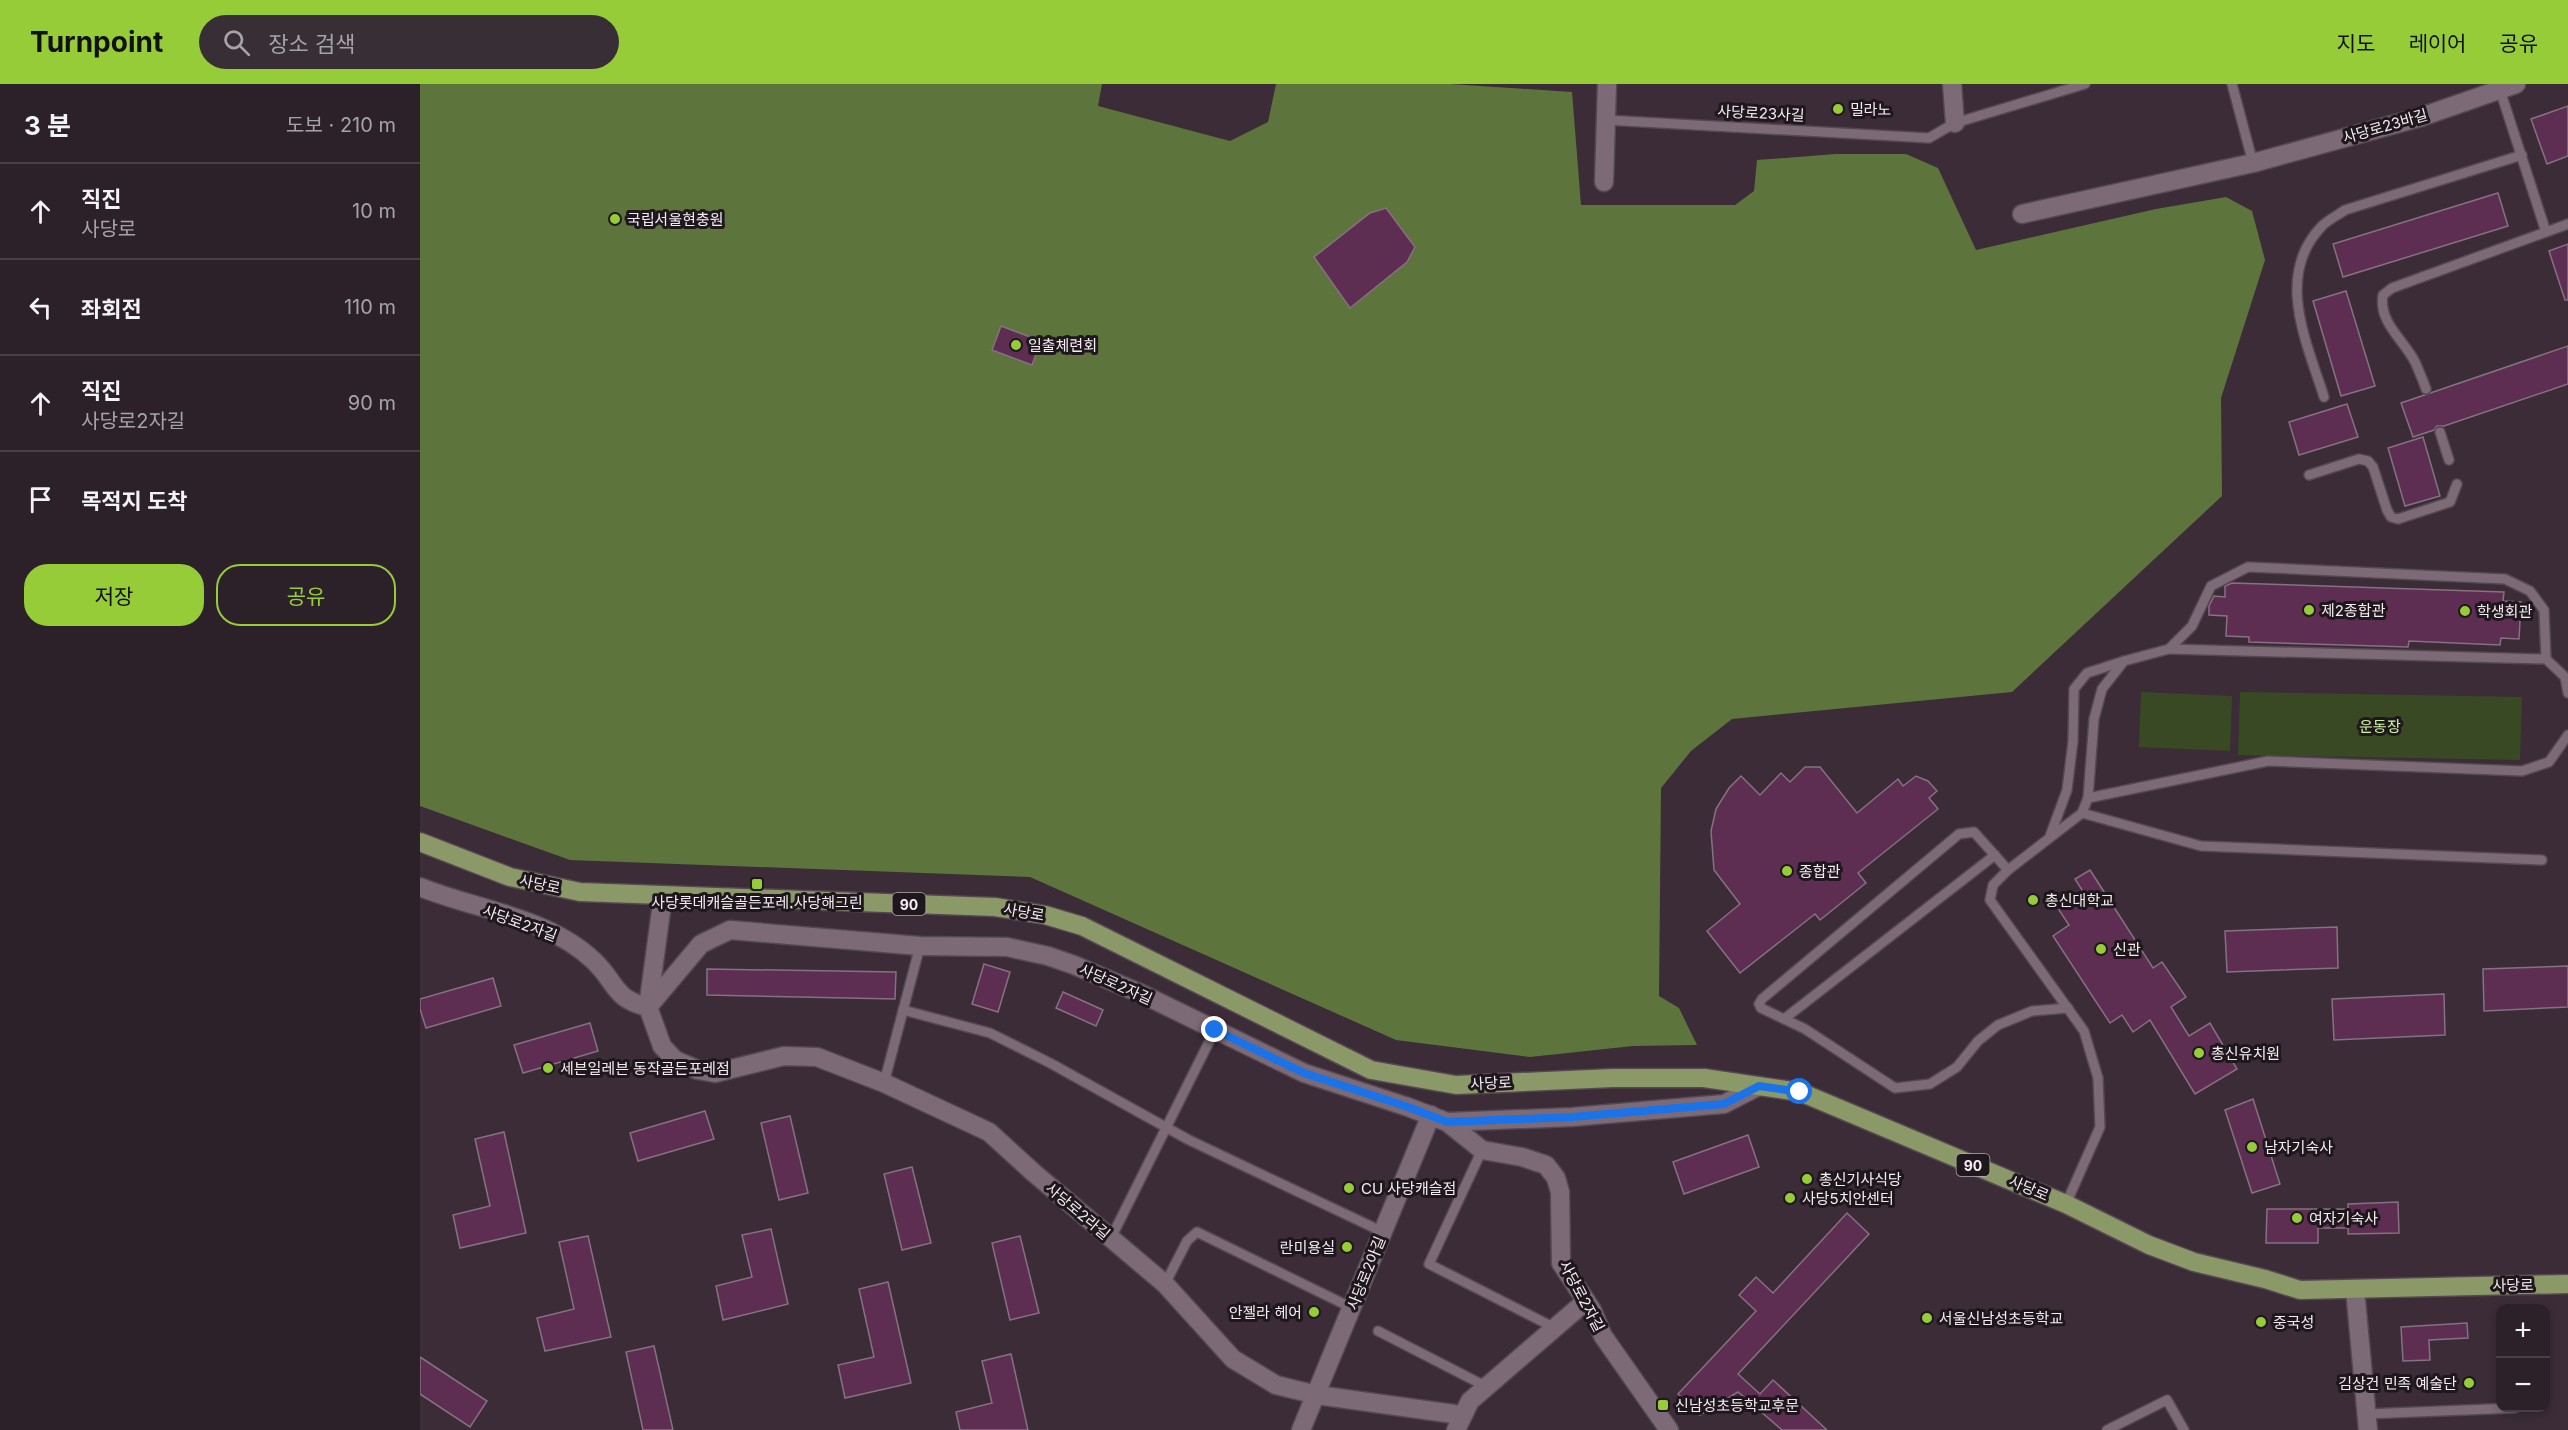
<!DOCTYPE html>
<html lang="ko">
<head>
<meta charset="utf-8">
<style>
  body { margin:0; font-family:Inter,"Noto Sans KR",sans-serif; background:#382e35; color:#f1f3f6 }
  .controls { position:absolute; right:18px; bottom:18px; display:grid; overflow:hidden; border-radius:12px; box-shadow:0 3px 9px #0003 }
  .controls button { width:54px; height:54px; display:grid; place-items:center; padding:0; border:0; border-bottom:2px solid #483e46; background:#2c2129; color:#f1f3f6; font:30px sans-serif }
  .stop { position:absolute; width:18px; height:18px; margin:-14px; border:4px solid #1a73e8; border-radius:50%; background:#fff }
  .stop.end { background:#1a73e8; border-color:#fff; box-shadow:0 2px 6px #0008 }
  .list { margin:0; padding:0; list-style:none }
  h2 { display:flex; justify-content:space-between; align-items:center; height:78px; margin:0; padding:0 24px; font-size:26px }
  h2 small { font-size:20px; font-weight:400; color:#a6a3a8 }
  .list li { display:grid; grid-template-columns:39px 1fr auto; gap:18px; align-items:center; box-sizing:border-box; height:96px; padding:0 24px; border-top:2px solid #483e46 }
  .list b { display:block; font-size:22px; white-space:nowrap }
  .list p { margin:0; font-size:20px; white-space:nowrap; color:#a6a3a8 }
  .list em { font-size:20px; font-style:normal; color:#a6a3a8 }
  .actions { display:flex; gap:12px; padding:18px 24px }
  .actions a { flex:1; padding:14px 0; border:2px solid #97cc39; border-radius:24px; text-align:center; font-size:21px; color:#97cc39 }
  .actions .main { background:#97cc39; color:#111 }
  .icon { flex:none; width:33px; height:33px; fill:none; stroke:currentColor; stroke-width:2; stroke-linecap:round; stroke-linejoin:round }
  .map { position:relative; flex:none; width:2148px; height:1346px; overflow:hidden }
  header { display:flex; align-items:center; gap:36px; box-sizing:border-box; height:84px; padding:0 30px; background:#97cc39; color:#111 }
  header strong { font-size:28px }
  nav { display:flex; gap:33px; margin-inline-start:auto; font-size:21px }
  .search { width:420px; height:54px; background:#382e35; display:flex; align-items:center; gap:15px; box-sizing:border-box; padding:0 21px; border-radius:33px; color:#a6a3a8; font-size:22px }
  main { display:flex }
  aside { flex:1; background:#2c2129 }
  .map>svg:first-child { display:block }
</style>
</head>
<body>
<header>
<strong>Turnpoint</strong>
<div class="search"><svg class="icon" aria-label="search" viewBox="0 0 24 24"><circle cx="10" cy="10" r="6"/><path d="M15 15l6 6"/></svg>장소 검색</div>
<nav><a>지도</a><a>레이어</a><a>공유</a></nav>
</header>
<main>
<aside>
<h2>3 분<small>도보 · 210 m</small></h2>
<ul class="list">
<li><svg class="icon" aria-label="ahead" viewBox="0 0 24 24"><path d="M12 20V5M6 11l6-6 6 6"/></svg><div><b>직진</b><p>사당로</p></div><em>10 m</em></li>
<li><svg class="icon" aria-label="left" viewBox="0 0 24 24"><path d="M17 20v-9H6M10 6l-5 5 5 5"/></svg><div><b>좌회전</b></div><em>110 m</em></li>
<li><svg class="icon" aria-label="ahead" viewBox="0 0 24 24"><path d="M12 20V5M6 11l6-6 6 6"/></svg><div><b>직진</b><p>사당로2자길</p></div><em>90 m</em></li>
<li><svg class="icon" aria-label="arrive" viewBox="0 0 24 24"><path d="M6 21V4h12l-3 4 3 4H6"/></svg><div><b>목적지 도착</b></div></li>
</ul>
<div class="actions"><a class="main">저장</a><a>공유</a></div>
</aside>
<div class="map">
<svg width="2148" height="1346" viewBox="0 0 2148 1346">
  <rect width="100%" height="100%" fill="#3b2c37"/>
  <g fill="#394923">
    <path d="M1721 608 1812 612 1810 667 1719 663Z"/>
    <path d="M1820 608 2102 613 2100 676 1818 671Z"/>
  </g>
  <path fill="#5d753d" d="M0 0H682L678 22 810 57 848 38 856 0H1030L1152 8 1161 121H1315L1334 107 1337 76 1416 70H1486L1518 84 1556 166 1736 125 1806 113 1832 127 1845 176 1801 314 1802 412 1592 608 1312 635 1271 667 1241 704 1239 912 1259 924 1277 961 1213 962 1110 973 976 956 610 793 150 776 0 722Z"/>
  <g fill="#5e2e52" stroke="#84727f" stroke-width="1.5">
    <path d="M2148 22V72L2127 80 2111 35Z"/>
    <path d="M2078 109 2088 142 1923 193 1913 160Z"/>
    <path d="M966 124 995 163 987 178 930 224 894 173 950 129Z"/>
    <path d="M2148 160V216H2145L2129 167Z"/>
    <path d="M1926 207 1955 302 1921 312 1893 217Z"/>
    <path d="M581 242 621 257 612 281 572 266Z"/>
    <path d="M2148 262V300L2024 342H2017L2014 346 1993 353 1981 319Z"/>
    <path d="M1927 320 1938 353 1879 371 1869 338Z"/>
    <path d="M2003 353 2020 412 1985 422 1968 364Z"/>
    <path d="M1812 499 2084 508 2083 517 2101 518 2099 555 2081 554 2080 561 1989 557 1988 563 1829 558V553L1806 552 1807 532 1789 531V522L1794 512 1805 513V502Z"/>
    <path d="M1385 683H1400L1437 729 1478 695 1483 702 1496 692 1508 697 1517 707 1509 714 1518 725 1438 789 1446 799 1400 836 1395 830 1320 889 1287 847 1320 820 1294 786 1291 747 1296 725 1309 704 1321 692 1340 711 1361 689 1370 698Z"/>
    <path d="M1670 786 1733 884 1742 878 1766 913 1751 923 1769 952 1790 939 1817 985 1775 1010 1730 936 1713 948 1702 931 1690 939 1633 852 1649 841 1639 826 1664 809 1655 795Z"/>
    <path d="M1917 843 1918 884 1807 888 1805 847Z"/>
    <path d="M564 880 590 888 578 928 552 920Z"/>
    <path d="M2148 882V923L2064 927 2063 885Z"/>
    <path d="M287 885 476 888 475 915 287 911Z"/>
    <path d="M73 894 81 922 6 944 0 925V915Z"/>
    <path d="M643 908 683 926 676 942 636 924Z"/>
    <path d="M2024 910 2025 951 1914 956 1912 915Z"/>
    <path d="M170 939 178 967 103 989 94 961Z"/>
    <path d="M1833 1015 1860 1100 1832 1109 1805 1026Z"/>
    <path d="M285 1027 294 1055 218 1077 210 1049Z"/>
    <path d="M370 1032 388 1109 359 1116 341 1039Z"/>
    <path d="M84 1048 106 1149 40 1164 33 1131 70 1122 55 1055Z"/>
    <path d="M1328 1051 1339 1083 1264 1110 1253 1078Z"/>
    <path d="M492 1083 511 1159 482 1166 464 1090Z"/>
    <path d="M1978 1118 1979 1149 1928 1150V1144H1898V1159H1846L1847 1125H1928V1120Z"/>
    <path d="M1427 1129 1449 1150 1318 1290 1340 1310 1353 1296 1407 1346H1362L1318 1308 1280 1331 1258 1310 1336 1227 1319 1211 1336 1193 1353 1209Z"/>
    <path d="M351 1145 368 1220 303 1236 296 1202 332 1193 322 1151Z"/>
    <path d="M168 1152 191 1253 125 1267 117 1234 154 1225 139 1158Z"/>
    <path d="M600 1152 619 1229 590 1236 572 1159Z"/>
    <path d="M468 1198 491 1299 425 1314 418 1281 454 1273 439 1205Z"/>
    <path d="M2047 1239 2048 1254 2009 1256 2010 1276 1983 1277 1981 1243Z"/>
    <path d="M234 1262 253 1346H223L206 1268Z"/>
    <path d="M591 1270 608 1346H540L536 1328 572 1319 562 1277Z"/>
    <path d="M0 1273 67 1317 50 1343 0 1310Z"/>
  </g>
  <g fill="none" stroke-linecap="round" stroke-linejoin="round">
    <g stroke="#554851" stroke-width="12">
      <g id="lane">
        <path d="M1812 0 1833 79"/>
        <path d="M2080 6 2126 148"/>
        <path d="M1186 36 1509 54 1535 39 1665 0"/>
        <path d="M2006 305C2003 296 1999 287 1995 278 1984 256 1958 238 1963 211L1972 204 2148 140"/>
        <path d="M1904 313C1887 259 1854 191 1902 142 1908 136 1918 131 1925 126L2102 71"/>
        <path d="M2020 348 2029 376"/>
        <path d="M1889 391 1939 375 1948 377 1953 383 1967 426 1971 433 1978 435 2030 418 2037 400"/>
        <path d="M1749 565 2126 575 2145 593 2148 609"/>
        <path d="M1668 714 1848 677 2102 687 2129 678 2148 651"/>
        <path d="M1662 729 1781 762 2122 776"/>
        <path d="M1630 752 1647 706 1653 657 1654 605 1667 589 1704 577"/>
        <path d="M1588 786 1554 748 1539 750 1342 915 1339 920 1341 924 1385 945 1475 1004 1510 1000 1537 983 1558 957 1578 941 1612 927 1648 924"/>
        <path d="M483 926 570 949 630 979 769 1056 963 1148"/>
        <path d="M1364 935 1575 771"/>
        <path d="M464 999 500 862"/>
        <path d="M1062 1066 1009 1180 1135 1244"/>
        <path d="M1646 1120 1680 1043 1678 994 1664 947 1570 816 1573 801 1588 786 1662 729 1668 714 1674 635 1682 605 1704 577 1749 565 1772 542 1791 502 1828 483 2085 495 2110 507 2124 526 2126 575"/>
        <path d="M691 1154 795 946"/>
        <path d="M745 1200 767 1157 777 1148 932 1224"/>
        <path d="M958 1247 1067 1303"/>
        <path d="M1946 1330 2095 1324"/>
        <path d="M1687 1346 1747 1316 1764 1346"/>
      </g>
    </g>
    <g stroke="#554851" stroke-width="21">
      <g id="street">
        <path d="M1532 0 1535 39"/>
        <path d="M1184 98 1187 0"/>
        <path d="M1602 130 1833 79 2001 33 2096 0"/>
        <path d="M0 803C57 826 128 833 174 877 197 899 193 915 228 923L281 860 310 846 500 862 587 863 628 872 654 881 724 911 884 989 988 1023 1027 1038 1062 1066 1102 1073 1126 1081 1136 1094 1140 1108 1141 1179 1172 1226 1183 1252 1249 1346"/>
        <path d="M243 812 228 923 242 962 255 976 278 986 295 989 364 972 397 973 464 999 569 1048 614 1089 745 1200 813 1275 856 1301 897 1311 1041 1331"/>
        <path d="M1027 1038 1152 1033 1304 1020 1339 1002"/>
        <path d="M1935 1205 1948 1346"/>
        <path d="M881 1346 1011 1031"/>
        <path d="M1036 1346 1050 1317 1166 1217"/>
      </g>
    </g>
    <g stroke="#554851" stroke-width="21">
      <path id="primary" d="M0 758 90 793 160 808 575 823 625 831 662 842 951 986 1036 1001 1193 994H1284L1380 1008 1646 1120 1729 1161 1774 1178 1845 1195 1880 1206 2148 1200"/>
    </g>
    <use href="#lane" stroke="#7c6b77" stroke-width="9"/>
    <use href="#street" stroke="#7c6b77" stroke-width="18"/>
    <use href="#primary" stroke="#8a9967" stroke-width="18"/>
  </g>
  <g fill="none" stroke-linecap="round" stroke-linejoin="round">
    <path stroke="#1a73e8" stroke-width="8" d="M795 946 884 989 988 1023 1027 1038 1152 1033 1304 1020 1339 1002 1380 1008"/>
  </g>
  <g fill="#97cc39" stroke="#1e171c" stroke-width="2">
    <circle cx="1418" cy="25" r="6"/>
    <circle cx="195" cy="135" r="6"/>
    <circle cx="596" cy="261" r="6"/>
    <circle cx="1889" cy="526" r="6"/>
    <circle cx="2045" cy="527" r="6"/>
    <circle cx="1367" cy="787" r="6"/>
    <rect x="331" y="794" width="12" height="12" rx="3"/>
    <circle cx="1613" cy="816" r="6"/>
    <circle cx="1681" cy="865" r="6"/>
    <circle cx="1779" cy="969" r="6"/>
    <circle cx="128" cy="984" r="6"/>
    <circle cx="1832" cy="1063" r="6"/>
    <circle cx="1387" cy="1095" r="6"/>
    <circle cx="929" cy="1104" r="6"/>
    <circle cx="1370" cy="1114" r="6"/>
    <circle cx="1877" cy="1134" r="6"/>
    <circle cx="927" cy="1163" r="6"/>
    <circle cx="894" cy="1228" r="6"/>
    <circle cx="1507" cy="1234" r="6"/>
    <circle cx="1841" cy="1238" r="6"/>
    <circle cx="2049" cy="1299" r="6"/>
    <rect x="1237" y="1315" width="12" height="12" rx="3"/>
  </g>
  <g text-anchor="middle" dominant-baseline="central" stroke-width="6" stroke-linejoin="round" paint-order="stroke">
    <g fill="#1e171c" stroke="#b4abb2" stroke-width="1.5">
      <rect x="472.5" y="809" width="33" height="22" rx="4.5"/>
      <rect x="1536.5" y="1070" width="33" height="22" rx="4.5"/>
    </g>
    <g font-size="14" font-weight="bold" fill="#f5ebf2">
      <text x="489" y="820">90</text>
      <text x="1553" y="1081">90</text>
    </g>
    <g font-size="15" fill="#f5ebf2" stroke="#1e171c" text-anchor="start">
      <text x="1430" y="25">밀라노</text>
      <text x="207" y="135">국립서울현충원</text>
      <text x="608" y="261">일출체련회</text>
      <text x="1901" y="526">제2종합관</text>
      <text x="2057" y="527">학생회관</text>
      <text x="1379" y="787">종합관</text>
      <text x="1625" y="816">총신대학교</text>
      <text x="337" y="818" text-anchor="middle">사당롯데캐슬골든포레.사당해그린</text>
      <text x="1693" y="865">신관</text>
      <text x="1791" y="969">총신유치원</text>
      <text x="140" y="984">세븐일레븐 동작골든포레점</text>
      <text x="1844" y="1063">남자기숙사</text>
      <text x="1399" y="1095">총신기사식당</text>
      <text x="941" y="1104">CU 사당캐슬점</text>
      <text x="1382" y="1114">사당5치안센터</text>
      <text x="1889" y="1134">여자기숙사</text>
      <text x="915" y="1163" text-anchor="end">란미용실</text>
      <text x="882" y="1228" text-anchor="end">안젤라 헤어</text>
      <text x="1519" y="1234">서울신남성초등학교</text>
      <text x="1853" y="1238">중국성</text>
      <text x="2037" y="1299" text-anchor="end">김상건 민족 예술단</text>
      <text x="1255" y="1321">신남성초등학교후문</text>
    </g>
    <g font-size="15" fill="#f5ebf2" stroke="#1e171c">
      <text transform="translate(1341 29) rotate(3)">사당로23사길</text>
      <text transform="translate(1965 42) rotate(-16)">사당로23바길</text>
      <text transform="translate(120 800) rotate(12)">사당로</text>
      <text transform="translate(604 828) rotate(10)">사당로</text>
      <text transform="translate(100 839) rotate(20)">사당로2자길</text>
      <text transform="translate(696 900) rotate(24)">사당로2자길</text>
      <text transform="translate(1071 999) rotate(-3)">사당로</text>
      <text transform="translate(1609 1104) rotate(23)">사당로</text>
      <text transform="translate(658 1127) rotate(40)">사당로2라길</text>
      <text transform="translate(946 1189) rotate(-68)">사당로2아길</text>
      <text transform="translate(2093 1201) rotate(-1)">사당로</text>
      <text transform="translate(1162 1212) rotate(62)">사당로2자길</text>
    </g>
    <g font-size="15" fill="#cef39f" stroke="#1e171c">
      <text x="1960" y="642">운동장</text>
    </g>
  </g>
</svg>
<div class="controls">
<button>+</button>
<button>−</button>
</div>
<div class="stop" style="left:1380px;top:1008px"></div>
<div class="stop end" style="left:795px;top:946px"></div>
</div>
</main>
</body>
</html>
